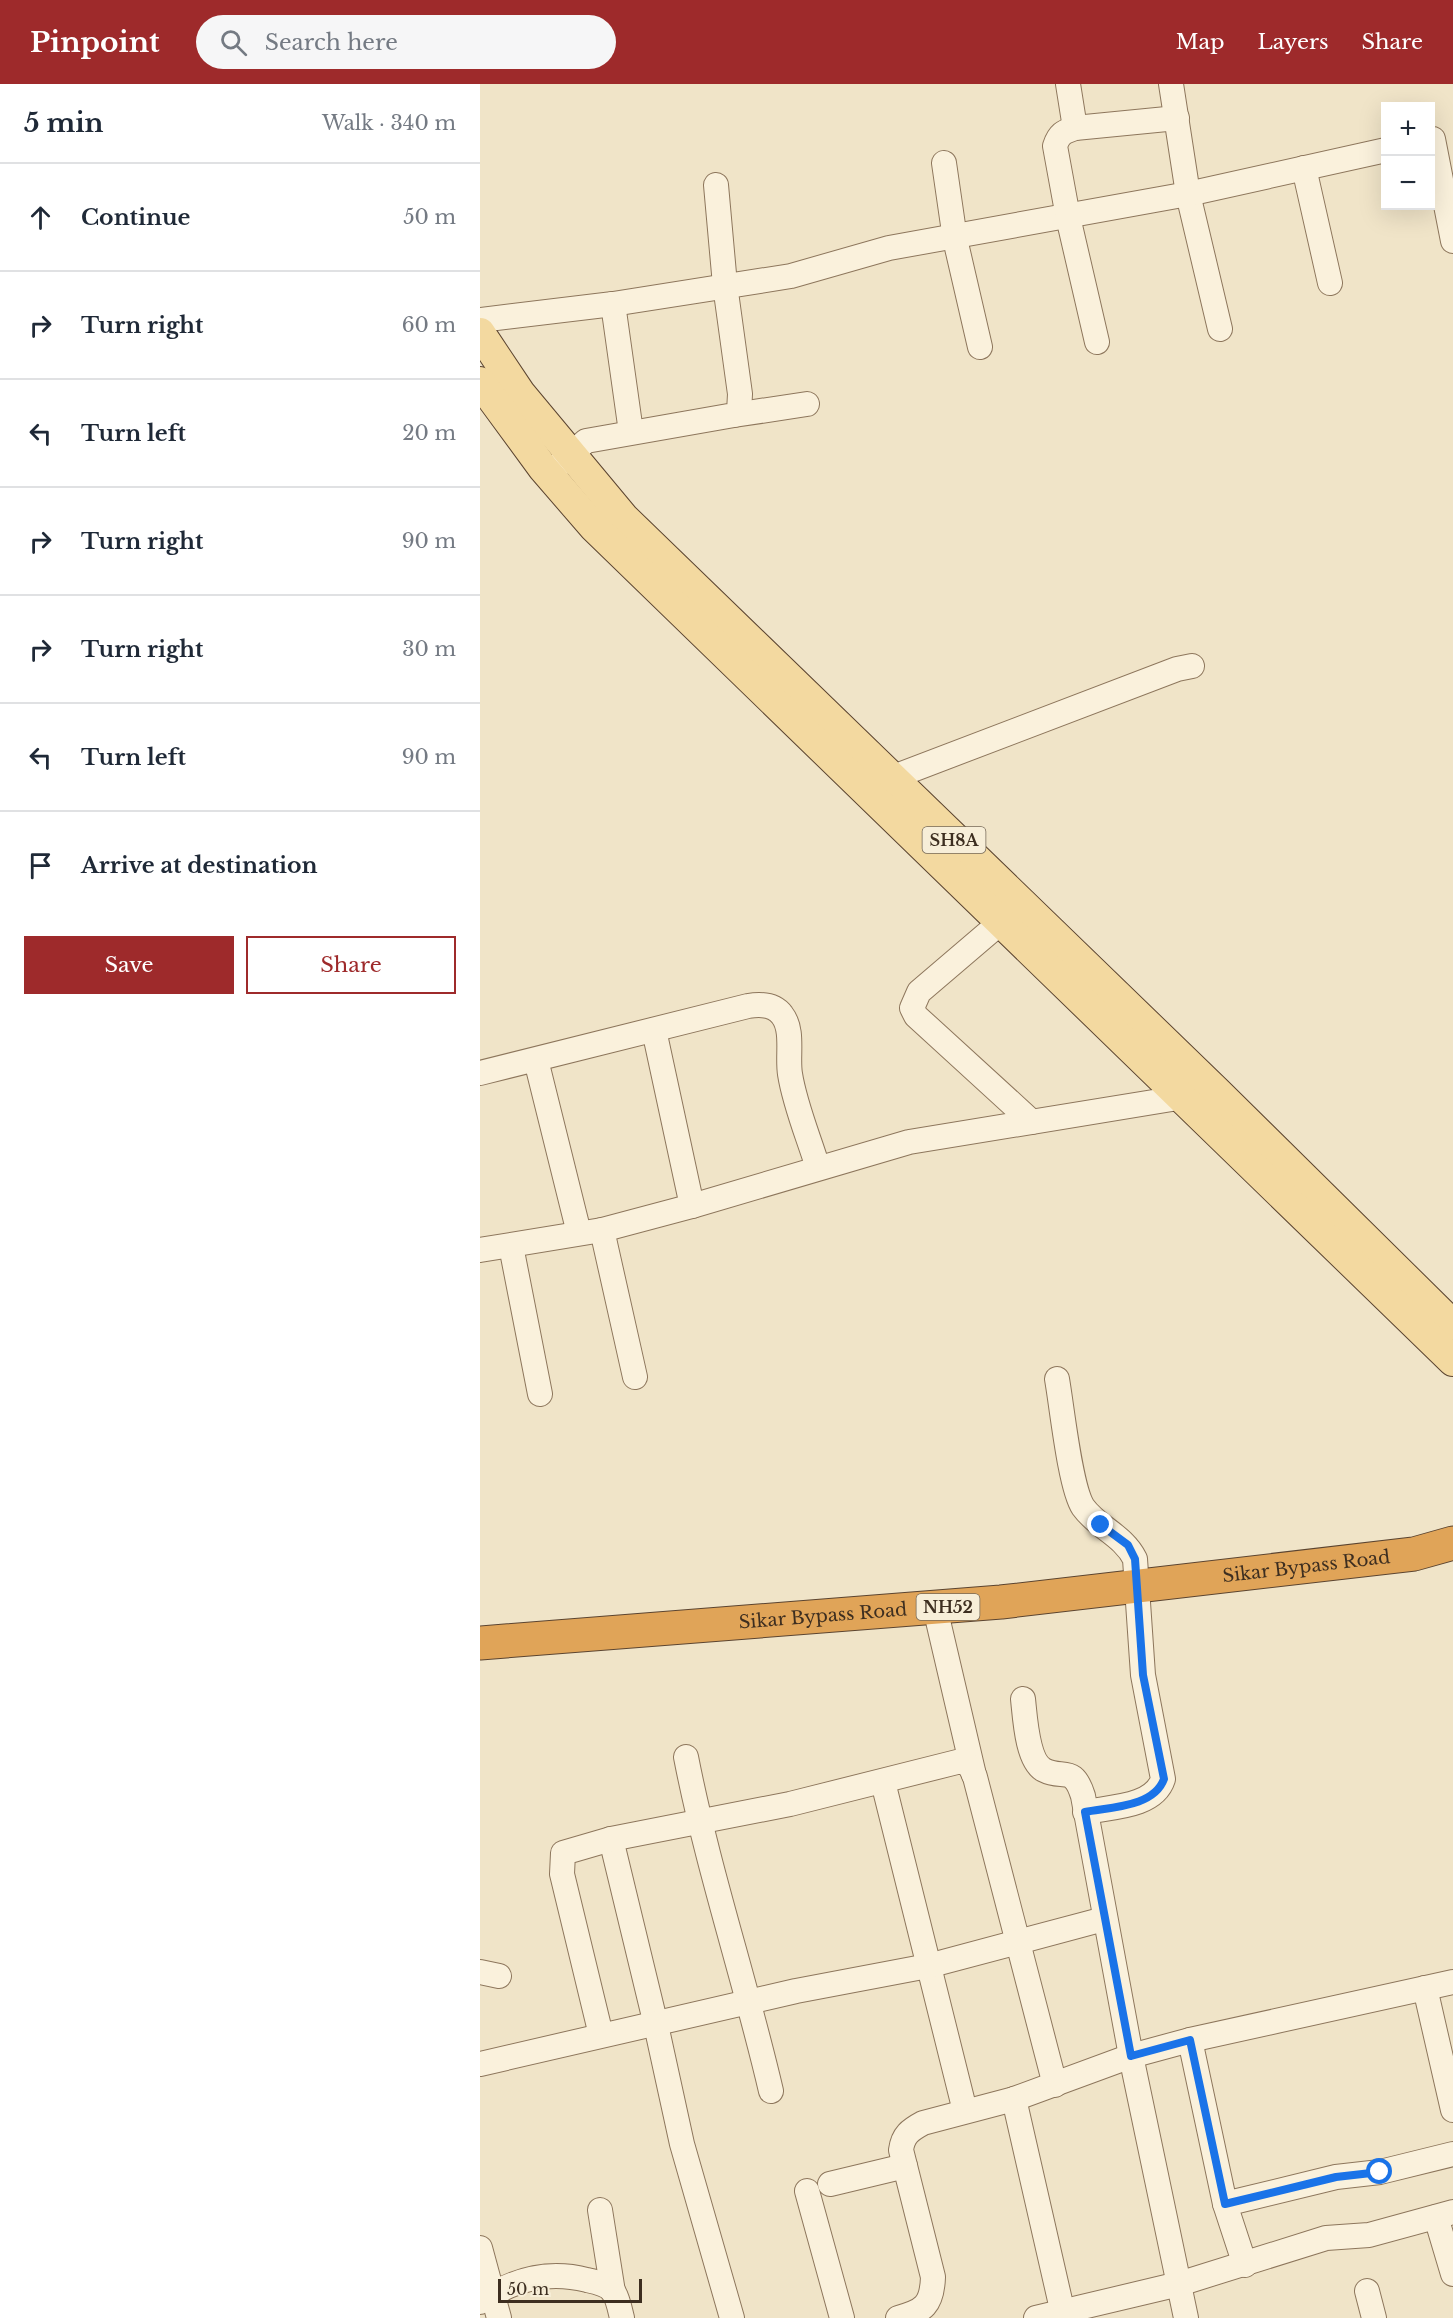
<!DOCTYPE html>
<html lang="en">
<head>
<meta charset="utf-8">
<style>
  body { margin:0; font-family:"Libre Baskerville",serif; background:#f6f6f7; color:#1f2937 }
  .controls { position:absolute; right:18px; top:18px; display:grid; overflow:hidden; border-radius:0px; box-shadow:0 6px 24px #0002 }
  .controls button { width:54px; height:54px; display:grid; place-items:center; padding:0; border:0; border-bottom:2px solid #e0e1e3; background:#fff; color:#1f2937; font:30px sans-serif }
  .scale { position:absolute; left:18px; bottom:15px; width:144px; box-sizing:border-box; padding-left:6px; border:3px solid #3d2e20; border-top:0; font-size:16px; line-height:21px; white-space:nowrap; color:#3d2e20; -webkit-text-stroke:4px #f7eed8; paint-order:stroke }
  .stop { position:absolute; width:18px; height:18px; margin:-14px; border:4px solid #1a73e8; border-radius:50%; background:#fff }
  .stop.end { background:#1a73e8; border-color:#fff; box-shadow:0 2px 6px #0008 }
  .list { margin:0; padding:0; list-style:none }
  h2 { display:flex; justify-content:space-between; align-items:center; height:78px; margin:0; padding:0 24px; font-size:26px }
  h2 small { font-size:20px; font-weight:400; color:#747a83 }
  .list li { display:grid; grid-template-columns:39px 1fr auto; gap:18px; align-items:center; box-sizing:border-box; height:108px; padding:0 24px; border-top:2px solid #e0e1e3 }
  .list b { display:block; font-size:22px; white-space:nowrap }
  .list em { font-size:20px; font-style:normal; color:#747a83 }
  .actions { display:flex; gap:12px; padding:18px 24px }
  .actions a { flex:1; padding:14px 0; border:2px solid #9e2a2b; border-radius:0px; text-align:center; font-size:21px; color:#9e2a2b }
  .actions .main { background:#9e2a2b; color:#fff }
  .icon { flex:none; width:33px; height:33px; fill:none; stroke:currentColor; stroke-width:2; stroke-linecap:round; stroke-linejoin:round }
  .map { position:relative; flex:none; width:973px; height:2234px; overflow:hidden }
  header { display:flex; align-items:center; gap:36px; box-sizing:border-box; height:84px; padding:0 30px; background:#9e2a2b; color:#fff }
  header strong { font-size:28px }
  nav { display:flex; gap:33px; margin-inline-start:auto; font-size:21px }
  .search { width:420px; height:54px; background:#f6f6f7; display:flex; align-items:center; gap:15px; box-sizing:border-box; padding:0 21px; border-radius:33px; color:#747a83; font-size:22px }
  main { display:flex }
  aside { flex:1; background:#fff }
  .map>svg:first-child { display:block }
</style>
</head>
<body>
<header>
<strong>Pinpoint</strong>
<div class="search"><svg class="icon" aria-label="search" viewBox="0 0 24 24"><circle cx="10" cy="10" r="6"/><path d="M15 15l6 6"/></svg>Search here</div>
<nav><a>Map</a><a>Layers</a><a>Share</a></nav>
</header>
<main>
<aside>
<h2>5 min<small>Walk · 340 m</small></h2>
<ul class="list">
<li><svg class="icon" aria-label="ahead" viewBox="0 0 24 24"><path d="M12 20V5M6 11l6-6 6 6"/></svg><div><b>Continue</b></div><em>50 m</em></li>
<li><svg class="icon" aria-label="right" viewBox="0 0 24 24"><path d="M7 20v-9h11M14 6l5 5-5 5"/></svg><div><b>Turn right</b></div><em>60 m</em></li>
<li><svg class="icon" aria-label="left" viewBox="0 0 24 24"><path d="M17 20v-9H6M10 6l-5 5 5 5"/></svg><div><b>Turn left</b></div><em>20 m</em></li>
<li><svg class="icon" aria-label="right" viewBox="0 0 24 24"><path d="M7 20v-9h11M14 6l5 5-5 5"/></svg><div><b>Turn right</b></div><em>90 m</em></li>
<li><svg class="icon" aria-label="right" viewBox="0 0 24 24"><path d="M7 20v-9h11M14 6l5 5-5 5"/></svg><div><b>Turn right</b></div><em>30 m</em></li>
<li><svg class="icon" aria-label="left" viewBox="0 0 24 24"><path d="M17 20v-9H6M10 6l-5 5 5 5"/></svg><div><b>Turn left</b></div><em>90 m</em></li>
<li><svg class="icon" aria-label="arrive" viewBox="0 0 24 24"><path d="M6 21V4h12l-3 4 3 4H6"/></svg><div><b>Arrive at destination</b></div></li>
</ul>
<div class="actions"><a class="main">Save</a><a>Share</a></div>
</aside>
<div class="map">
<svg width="973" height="2234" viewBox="0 0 973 2234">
  <rect width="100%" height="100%" fill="#f0e4c8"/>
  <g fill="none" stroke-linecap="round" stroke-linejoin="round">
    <g stroke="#8d765c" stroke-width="26">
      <g id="minor">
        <path d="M588 0 595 44"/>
        <path d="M691 0 708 110 740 245"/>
        <path d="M953 55 973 157"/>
        <path d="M464 79 475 155 500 263"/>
        <path d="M824 84 850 199"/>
        <path d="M133 220 151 348"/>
        <path d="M0 236 133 220 311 192 409 164 708 110 906 66"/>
        <path d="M617 258 588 133 575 62C579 50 583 48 595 44L697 34"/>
        <path d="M254 331 327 320"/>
        <path d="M79 381 106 357 254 331 259 328 260 310 245 201 236 101"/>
        <path d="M411 694 697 585 712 582"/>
        <path d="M521 838 439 908 432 924 436 932 552 1038"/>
        <path d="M174 946 212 1122"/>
        <path d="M56 976 99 1149"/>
        <path d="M0 989 268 922C280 920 294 920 302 931 314 946 307 972 310 990 315 1022 329 1054 338 1084"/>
        <path d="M122 1146 155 1293"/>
        <path d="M31 1162 60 1310"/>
        <path d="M0 1166 122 1146 212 1122 429 1058 704 1013"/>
        <path d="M577 1295C582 1323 590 1403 603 1423 618 1444 643 1451 655 1475L663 1591 683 1695C674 1723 631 1723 605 1728"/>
        <path d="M455 1524 494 1691"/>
        <path d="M543 1615C545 1633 547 1677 564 1686 583 1696 593 1680 603 1712L651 1972 706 2234"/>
        <path d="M206 1673C228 1786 265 1895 291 2007"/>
        <path d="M403 1698 485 2027"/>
        <path d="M131 1755 176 1941 202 2060 252 2234"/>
        <path d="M0 1888 19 1892"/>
        <path d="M945 1904 973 2026"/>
        <path d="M121 1951 82 1790 83 1769 131 1755 310 1720 481 1677 490 1682 495 1693 575 2001"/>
        <path d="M710 1956 745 2120 765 2181"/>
        <path d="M0 1980 316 1907 448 1882 624 1835"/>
        <path d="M534 2015 584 2234"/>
        <path d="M350 2100 425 2082"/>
        <path d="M327 2107 362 2234"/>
        <path d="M745 2120 856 2093 900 2088 973 2070"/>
        <path d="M120 2126 133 2208"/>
        <path d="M956 2133 973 2190"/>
        <path d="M0 2164 19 2234"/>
        <path d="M887 2207 894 2234"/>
        <path d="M0 2218C34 2195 68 2186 107 2196 116 2198 127 2200 133 2207 138 2214 140 2226 142 2234"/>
        <path d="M418 2234C444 2227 452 2221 453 2193L421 2066C423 2051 430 2046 443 2039L534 2015 651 1972 710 1956 973 1898"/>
        <path d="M556 2234 699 2200 846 2154 889 2151 973 2128"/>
      </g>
    </g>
    <g stroke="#5b4430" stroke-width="32">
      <g id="major">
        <path d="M0 249 40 309 144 434 737 1008 973 1241"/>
        <path d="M0 298 63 384 114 443 973 1277"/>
      </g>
    </g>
    <g stroke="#5b4430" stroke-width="35">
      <g id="highway">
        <path id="s1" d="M0 1559 521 1518 934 1470 973 1459"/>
      </g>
    </g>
    <use href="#minor" stroke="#faf1dc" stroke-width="24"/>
    <use href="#major" stroke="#f3d9a0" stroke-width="30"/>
    <use href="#highway" stroke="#e0a458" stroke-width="33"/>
  </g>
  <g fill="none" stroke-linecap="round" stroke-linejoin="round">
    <path stroke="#1a73e8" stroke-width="8" d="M621 1441 648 1461 655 1475 663 1591 684 1695C674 1723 631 1723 605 1728L651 1972 710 1956 745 2120 856 2093 900 2088"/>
  </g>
  <g text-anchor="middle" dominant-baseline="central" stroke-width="6" stroke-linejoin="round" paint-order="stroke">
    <g fill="#f7eed8" stroke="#756857" stroke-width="1.5">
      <rect x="442.5" y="743" width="63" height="26" rx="4.5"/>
      <rect x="436.5" y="1510" width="63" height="26" rx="4.5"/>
    </g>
    <g font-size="16" font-weight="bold" fill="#3d2e20">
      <text x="474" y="756">SH8A</text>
      <text x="468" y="1523">NH52</text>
    </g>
    <g font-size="18" fill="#3d2e20" stroke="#f7eed8">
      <text stroke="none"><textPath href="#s1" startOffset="830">Sikar Bypass Road</textPath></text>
      <text stroke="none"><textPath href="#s1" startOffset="344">Sikar Bypass Road</textPath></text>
    </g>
  </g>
</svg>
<div class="controls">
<button>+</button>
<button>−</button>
</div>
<div class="scale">50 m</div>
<div class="stop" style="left:900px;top:2088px"></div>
<div class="stop end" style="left:621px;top:1441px"></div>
</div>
</main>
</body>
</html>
